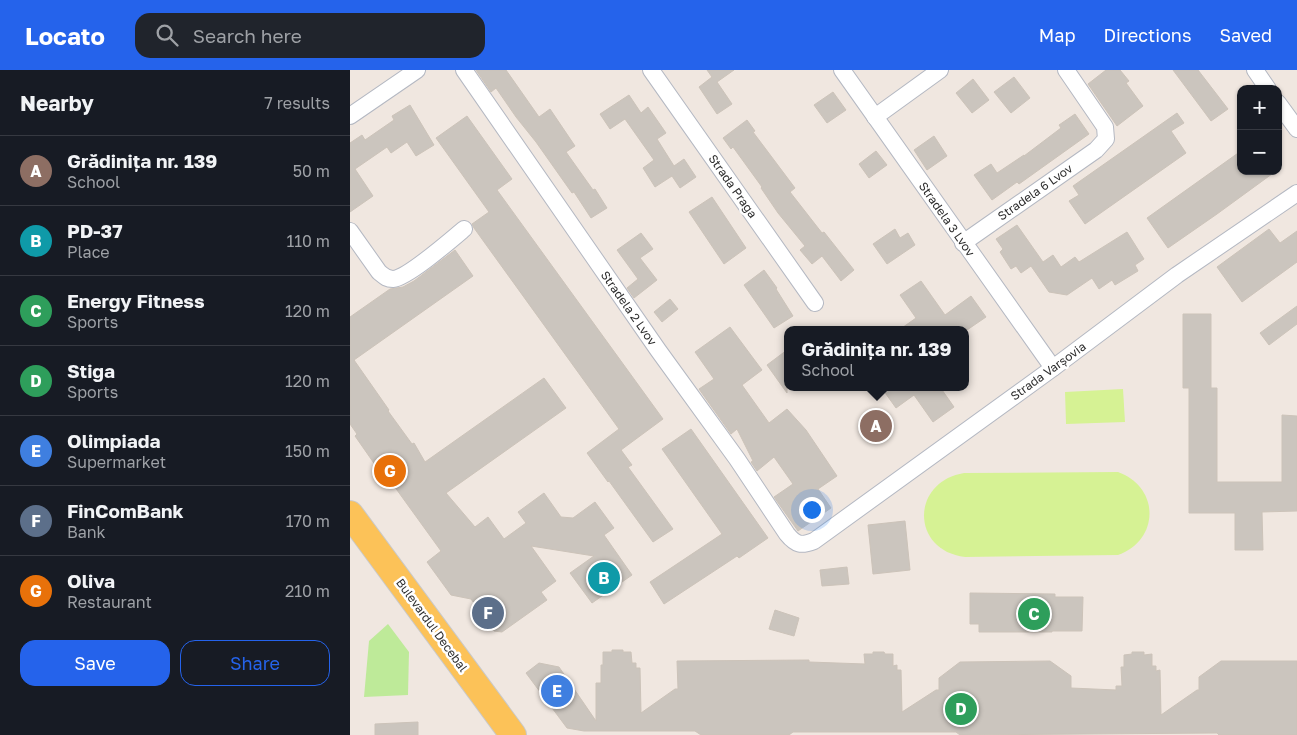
<!DOCTYPE html>
<html lang="en">
<head>
<meta charset="utf-8">
<style>
  body { margin:0; font-family:"Golos Text",sans-serif; background:#20242c; color:#f1f3f6 }
  .controls { position:absolute; right:15px; top:15px; display:grid; overflow:hidden; border-radius:10px; box-shadow:0 1px 4px #0004 }
  .controls button { width:45px; height:45px; display:grid; place-items:center; padding:0; border:0; border-bottom:1px solid #363941; background:#171b24; color:#f1f3f6; font:25px sans-serif }
  .you { position:absolute; left:461px; top:439px; width:18px; height:18px; margin:-12px; border:4px solid #fff; border-radius:50%; background:#1a73e8; box-shadow:0 0 0 8px #1a73e833 }
  .badge { display:grid; place-items:center; width:32px; height:32px; border-radius:50%; background:#2563eb; color:#fff; font-size:16px; font-weight:700 }
  .pin { position:absolute; translate:-50% -50%; border:2px solid #fff; box-shadow:0 1px 5px #0006 }
  .popup { position:absolute; left:434px; top:256px; width:185px; height:65px; box-sizing:border-box; display:grid; place-content:center; border-radius:10px; background:#171b24; filter:drop-shadow(0 1px 4px #0005); font-size:16px; white-space:nowrap; color:#9ea1a6 }
  .popup b { font-size:19px; color:#f1f3f6 }
  .popup::after { content:''; position:absolute; left:50%; top:100%; margin-left:-10px; border:10px solid transparent; border-top-color:#171b24 }
  .list { margin:0; padding:0; list-style:none }
  h2 { display:flex; justify-content:space-between; align-items:center; height:65px; margin:0; padding:0 20px; font-size:21px }
  h2 small { font-size:16px; font-weight:400; color:#9ea1a6 }
  .list li { display:grid; grid-template-columns:32px 1fr auto; gap:15px; align-items:center; box-sizing:border-box; height:70px; padding:0 20px; border-top:1px solid #363941 }
  .list b { display:block; font-size:19px; white-space:nowrap }
  .list p { margin:0; font-size:16px; white-space:nowrap; color:#9ea1a6 }
  .list em { font-size:16px; font-style:normal; color:#9ea1a6 }
  .actions { display:flex; gap:10px; padding:15px 20px }
  .actions a { flex:1; padding:11px 0; border:1px solid #2563eb; border-radius:15px; text-align:center; font-size:18px; color:#2563eb }
  .actions .main { background:#2563eb; color:#fff }
  .icon { flex:none; width:28px; height:28px; fill:none; stroke:currentColor; stroke-width:2; stroke-linecap:round; stroke-linejoin:round }
  .map { position:relative; flex:none; width:947px; height:665px; overflow:hidden }
  header { display:flex; align-items:center; gap:30px; box-sizing:border-box; height:70px; padding:0 25px; background:#2563eb; color:#fff }
  header strong { font-size:24px }
  nav { display:flex; gap:28px; margin-inline-start:auto; font-size:18px }
  .search { width:350px; height:45px; background:#20242c; display:flex; align-items:center; gap:12px; box-sizing:border-box; padding:0 18px; border-radius:15px; color:#9ea1a6; font-size:19px }
  main { display:flex }
  aside { flex:1; background:#171b24 }
  .map>svg:first-child { display:block }
</style>
</head>
<body>
<header>
<strong>Locato</strong>
<div class="search"><svg class="icon" aria-label="search" viewBox="0 0 24 24"><circle cx="10" cy="10" r="6"/><path d="M15 15l6 6"/></svg>Search here</div>
<nav><a>Map</a><a>Directions</a><a>Saved</a></nav>
</header>
<main>
<aside>
<h2>Nearby<small>7 results</small></h2>
<ul class="list">
<li><span class="badge" style="background:#8d6e63">A</span><div><b>Grădinița nr. 139</b><p>School</p></div><em>50 m</em></li>
<li><span class="badge" style="background:#0f9aa8">B</span><div><b>PD-37</b><p>Place</p></div><em>110 m</em></li>
<li><span class="badge" style="background:#2e9e5b">C</span><div><b>Energy Fitness</b><p>Sports</p></div><em>120 m</em></li>
<li><span class="badge" style="background:#2e9e5b">D</span><div><b>Stiga</b><p>Sports</p></div><em>120 m</em></li>
<li><span class="badge" style="background:#3f7fe0">E</span><div><b>Olimpiada</b><p>Supermarket</p></div><em>150 m</em></li>
<li><span class="badge" style="background:#5c6f8a">F</span><div><b>FinComBank</b><p>Bank</p></div><em>170 m</em></li>
<li><span class="badge" style="background:#e8710a">G</span><div><b>Oliva</b><p>Restaurant</p></div><em>210 m</em></li>
</ul>
<div class="actions"><a class="main">Save</a><a>Share</a></div>
</aside>
<div class="map">
<svg width="947" height="665" viewBox="0 0 947 665">
  <rect width="100%" height="100%" fill="#f0e7e0"/>
  <path fill="#beea99" d="M38 554 59 582 58 625 14 627 19 571Z"/>
  <g fill="#d6f294">
    <path d="M773 319 775 352 716 354 715 322Z"/>
    <path d="M768 402C810 417 810 470 768 485L615 487C561 481 560 412 614 403Z"/>
  </g>
  <g fill="#cbc5be" stroke="#ccc3b9">
    <path d="M126 0H156L189 47 200 39 225 76 216 82 243 120 245 119 257 138 241 148 224 122 222 123 186 72 166 47 146 18 141 22Z"/>
    <path d="M357 0H384L367 12 382 34 367 44 349 17 362 7Z"/>
    <path d="M756 0H770L779 11 776 13 793 36 767 56 738 14Z"/>
    <path d="M823 0H848L878 39 861 51Z"/>
    <path d="M664 7 680 28 661 43 644 22Z"/>
    <path d="M623 9 639 30 622 43 606 23Z"/>
    <path d="M483 22 496 40 477 53 464 35Z"/>
    <path d="M279 25 291 43 298 37 316 63 307 69 324 96 334 89 346 107 330 118 322 106 305 117 293 98 304 90 275 49 260 59 250 44Z"/>
    <path d="M60 35 84 75 66 86 57 72 41 83 37 77 5 99 23 126 0 142V73L12 65 15 70 44 50 42 46Z"/>
    <path d="M827 43 834 53 821 61 836 83 735 154 719 131 729 125 723 116Z"/>
    <path d="M725 44 739 64 669 114 667 112 642 130 624 105 641 94 647 103 674 85V86L711 58 709 55Z"/>
    <path d="M117 46 162 109 147 120 313 349 271 380 282 395 278 397 323 459 303 472 259 411 258 412 237 383 269 359 124 158 122 154 139 142 86 68Z"/>
    <path d="M397 50 405 61 403 62 445 118 440 122 472 163 474 162 504 200 491 211 472 186 462 194 450 180 455 176 428 143 411 118 412 117 383 77 381 79 373 68Z"/>
    <path d="M584 66 597 86 577 100 564 80Z"/>
    <path d="M526 81 537 95 519 108 509 94Z"/>
    <path d="M891 81V101H926L867 144 818 178 797 148Z"/>
    <path d="M362 127 396 178 374 194 339 142Z"/>
    <path d="M667 155 693 192 703 185 711 197 725 187 729 192 777 162 794 189 785 195 788 201 765 215 762 210 749 219 742 208 717 225 699 222 681 196 671 203 666 196 661 199 650 182 653 179 646 169Z"/>
    <path d="M545 159 550 168 558 163 565 175 537 194 523 174Z"/>
    <path d="M919 159 930 173 947 161V192L892 232 867 197Z"/>
    <path d="M291 163 303 179 290 188 307 210 284 228 277 218 288 209 267 180Z"/>
    <path d="M105 180 123 206 4 290 39 340 38 341 62 374 64 373 75 392 194 308 216 338 96 423 125 457 138 447 154 469 176 453 168 442 194 423 211 447 223 448 245 432 264 458 254 465 282 505 242 533 220 503 244 486 181 476 206 511 191 522 197 530 152 562 144 561 121 529 101 525 77 492 91 481 39 409 31 396 28 399 5 366 7 364 0 354V247L40 219 53 217 64 211Z"/>
    <path d="M414 200 427 218 426 219 443 246 424 258 394 215Z"/>
    <path d="M571 211 595 245 621 226 636 247 617 260H549L566 248 550 225Z"/>
    <path d="M320 229 328 239 312 252 304 242Z"/>
    <path d="M947 236V254L919 275 910 263Z"/>
    <path d="M833 244H861V318H867V412H932V345L947 346V441L912 442 913 480H885V443H839V318H833Z"/>
    <path d="M380 257 412 300 392 315 419 353 437 339 456 360 487 406 468 419 481 438 448 461 424 427 443 414 424 387 407 401 401 392 403 391 387 359 381 364 349 319 364 309 345 282Z"/>
    <path d="M437 280V323L417 295Z"/>
    <path d="M531 317H580L584 322 590 317 604 337 583 352 564 325 546 338Z"/>
    <path d="M341 359 418 468 389 488 387 486 314 534 300 512 372 464 312 379Z"/>
    <path d="M555 451 560 500 523 504 518 455Z"/>
    <path d="M497 497 499 514 472 516 470 500Z"/>
    <path d="M620 523 705 524V527H733L732 561H702V562H629V554H620Z"/>
    <path d="M425 540 449 548 444 566 419 559Z"/>
    <path d="M262 580H273V582H281L282 593H286V598H290L291 643 325 619H328L327 591 459 590V592L515 594 514 584H523V582H534L535 584H543V596L547 595V600H551L552 642 586 620H589V608L610 592 700 591 721 606V618L766 620V616H772L771 597H774V585L782 584V582H794V585L802 584V596H806V601L810 600 811 645 847 620H849V607L871 591H947V665H869L867 663 610 665 606 662H443L439 665H351L345 661H234L217 658 176 603 189 593 209 597 246 651V613H251V595H253V582H262Z"/>
    <path d="M68 652V665H25V654Z"/>
  </g>
  <g fill="none" stroke-linecap="round" stroke-linejoin="round">
    <g stroke="#b4b8c2" stroke-width="18">
      <g id="street">
        <path d="M114 0 308 280 387 389 437 464C446 475 451 476 464 471L703 298 827 205 947 123"/>
        <path d="M301 0 465 233"/>
        <path d="M492 0 703 298"/>
        <path d="M905 0 918 19"/>
        <path d="M928 33 947 59"/>
        <path d="M0 46 67 0"/>
        <path d="M525 47 590 0"/>
        <path d="M0 161 29 202C34 206 36 209 43 209 57 208 101 170 114 159"/>
        <path d="M613 173 746 80 756 69 755 57 716 0"/>
      </g>
    </g>
    <g stroke="#c9c9c9" stroke-width="28">
      <path id="primary" d="M0 444 163 665"/>
    </g>
    <use href="#street" stroke="#fff" stroke-width="16"/>
    <use href="#primary" stroke="#fcc258" stroke-width="26"/>
  </g>
  <g text-anchor="middle" dominant-baseline="central" stroke-width="5" stroke-linejoin="round" paint-order="stroke">
    <g font-size="12" fill="#2e2e2e" stroke="#fff">
      <text transform="translate(383 116) rotate(55)">Strada Praga</text>
      <text transform="translate(685 122) rotate(-35)">Stradela 6 Lvov</text>
      <text transform="translate(597 149) rotate(55)">Stradela 3 Lvov</text>
      <text transform="translate(279 238) rotate(55)">Stradela 2 Lvov</text>
      <text transform="translate(698 301) rotate(-36)">Strada Varșovia</text>
      <text transform="translate(82 555) rotate(54)">Bulevardul Decebal</text>
    </g>
  </g>
</svg>
<div class="controls">
<button>+</button>
<button>−</button>
</div>
<div class="you"></div>
<div class="pin badge" style="left:526px;top:356px;background:#8d6e63">A</div>
<div class="popup"><b>Grădinița nr. 139</b>School</div>
<div class="pin badge" style="left:254px;top:508px;background:#0f9aa8">B</div>
<div class="pin badge" style="left:684px;top:544px;background:#2e9e5b">C</div>
<div class="pin badge" style="left:611px;top:639px;background:#2e9e5b">D</div>
<div class="pin badge" style="left:207px;top:621px;background:#3f7fe0">E</div>
<div class="pin badge" style="left:138px;top:543px;background:#5c6f8a">F</div>
<div class="pin badge" style="left:40px;top:401px;background:#e8710a">G</div>
</div>
</main>
</body>
</html>
